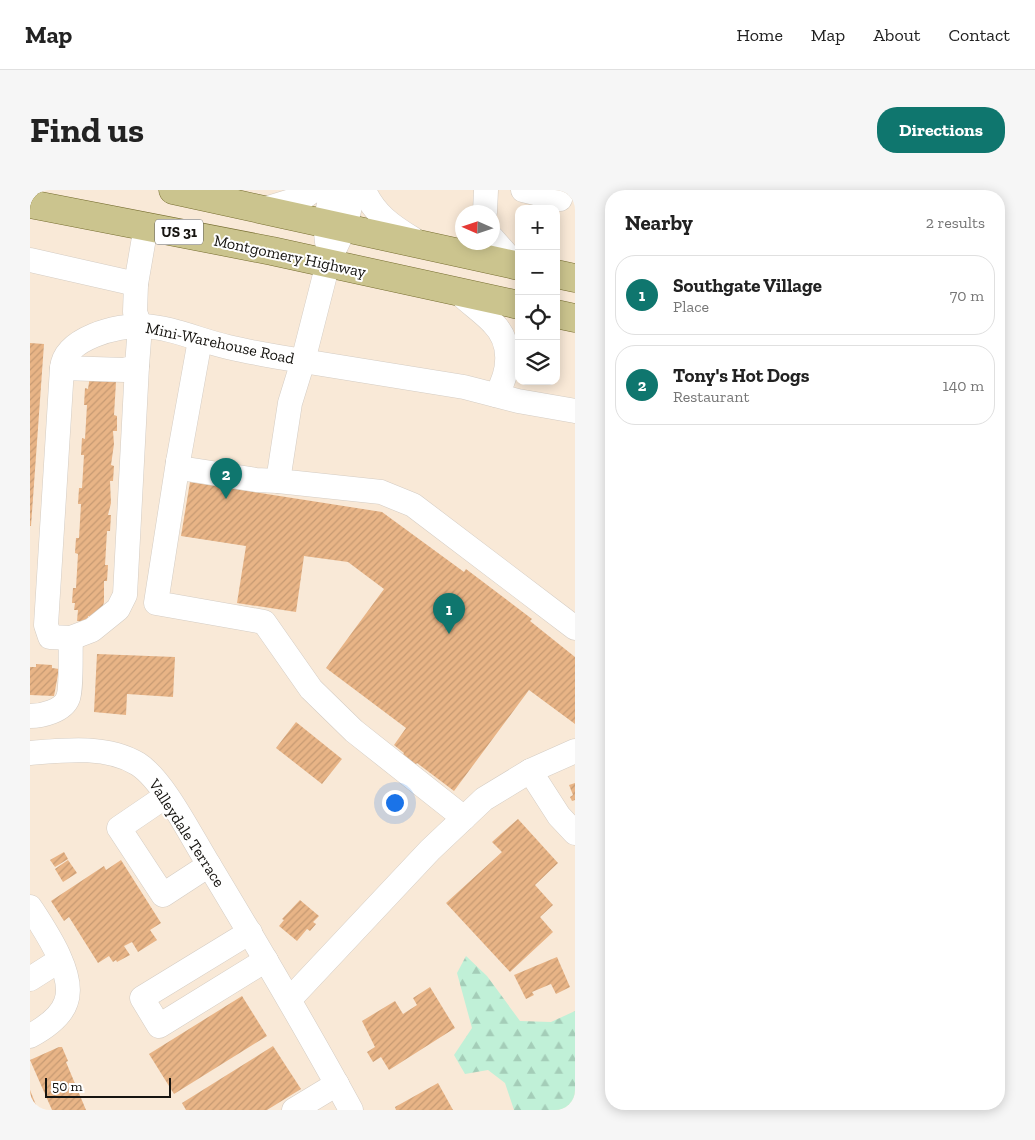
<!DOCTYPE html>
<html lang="en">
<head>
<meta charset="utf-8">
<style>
  body { margin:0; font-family:"Zilla Slab",serif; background:#f6f6f6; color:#222 }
  .controls { position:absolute; right:15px; top:15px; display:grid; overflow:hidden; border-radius:10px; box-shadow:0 2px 12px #0003 }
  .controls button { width:45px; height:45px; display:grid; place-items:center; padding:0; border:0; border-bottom:1px solid #e0e0e0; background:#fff; color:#222; font:25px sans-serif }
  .compass { position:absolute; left:425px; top:15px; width:45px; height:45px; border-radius:50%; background:#fff; box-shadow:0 2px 12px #0003; rotate:273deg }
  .scale { position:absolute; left:15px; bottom:12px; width:126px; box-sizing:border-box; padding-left:5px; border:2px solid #161410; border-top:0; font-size:14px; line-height:18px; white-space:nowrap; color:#161410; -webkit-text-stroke:4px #fff; paint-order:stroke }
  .you { position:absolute; left:364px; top:612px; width:18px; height:18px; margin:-12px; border:4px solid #fff; border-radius:50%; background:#1a73e8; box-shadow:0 0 0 8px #1a73e833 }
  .badge { display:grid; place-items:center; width:32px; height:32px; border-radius:50%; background:#0f766e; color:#fff; font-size:16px; font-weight:700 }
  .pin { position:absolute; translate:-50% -41px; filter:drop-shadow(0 1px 2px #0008) }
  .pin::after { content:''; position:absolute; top:26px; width:18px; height:15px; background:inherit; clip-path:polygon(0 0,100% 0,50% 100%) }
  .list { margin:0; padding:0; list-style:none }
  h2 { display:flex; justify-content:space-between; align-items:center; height:65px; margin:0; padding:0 20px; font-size:21px }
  h2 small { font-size:16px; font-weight:400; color:#767676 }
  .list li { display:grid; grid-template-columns:32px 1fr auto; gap:15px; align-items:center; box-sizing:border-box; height:80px; margin:0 10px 10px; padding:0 10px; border:1px solid #e0e0e0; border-radius:20px }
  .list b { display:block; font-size:19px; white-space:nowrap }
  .list p { margin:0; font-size:16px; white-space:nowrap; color:#767676 }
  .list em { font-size:16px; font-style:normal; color:#767676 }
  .icon { flex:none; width:28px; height:28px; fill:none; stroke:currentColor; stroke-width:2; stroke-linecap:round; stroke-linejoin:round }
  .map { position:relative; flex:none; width:545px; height:920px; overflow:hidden; border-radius:20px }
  header { display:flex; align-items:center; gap:30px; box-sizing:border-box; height:70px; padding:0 25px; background:#fff; border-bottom:1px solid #e0e0e0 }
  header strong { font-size:24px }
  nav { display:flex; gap:28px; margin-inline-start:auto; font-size:18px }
  .intro { display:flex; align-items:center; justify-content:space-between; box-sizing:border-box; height:120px; padding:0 30px }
  h1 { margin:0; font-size:35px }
  .button { padding:12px 22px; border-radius:20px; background:#0f766e; color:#fff; font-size:18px; font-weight:700 }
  main { display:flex; gap:30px; padding:0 30px }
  aside { flex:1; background:#fff; border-radius:20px; box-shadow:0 2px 12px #0003 }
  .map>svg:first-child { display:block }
</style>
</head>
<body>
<header>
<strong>Map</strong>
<nav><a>Home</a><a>Map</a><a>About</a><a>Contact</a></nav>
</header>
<div class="intro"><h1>Find us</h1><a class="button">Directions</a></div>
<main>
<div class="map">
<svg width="545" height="920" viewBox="0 0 545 920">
  <defs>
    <pattern id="forest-firs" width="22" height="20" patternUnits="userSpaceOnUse" patternTransform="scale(1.25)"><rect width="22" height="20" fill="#c0f0d7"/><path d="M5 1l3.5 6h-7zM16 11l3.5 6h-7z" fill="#a4cdb8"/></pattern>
    <pattern id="building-hatch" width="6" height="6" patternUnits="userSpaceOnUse" patternTransform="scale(1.25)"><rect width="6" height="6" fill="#e8b486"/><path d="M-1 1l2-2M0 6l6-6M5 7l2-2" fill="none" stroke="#c69a73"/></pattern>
  </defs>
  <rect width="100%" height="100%" fill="#fdf4eb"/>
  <path fill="#f9e9d7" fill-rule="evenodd" d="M0 0H545V920H0ZM489 19H526V191H489ZM432 22H462V52H432Z"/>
  <path fill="url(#forest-firs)" d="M436 766 457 786 490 831 521 832 545 821V920H484L475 893 458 880 435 884 424 865 442 838 427 783Z"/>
  <g fill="url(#building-hatch)">
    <path d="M0 153 14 154 1 336H0Z"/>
    <path d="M60 186 86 192 84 225 87 226V241H83L84 254 81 275 84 276 83 291H80L81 313 78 325H81L80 341H77L75 375H78L77 391H74V412L72 419H68V426H58V432L47 431 48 420H44L45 413H42L43 398H46L48 364 45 363 46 348H49L51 314H48L49 298H52L54 265H51L52 248 55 249 57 215H54L55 198 58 199Z"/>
    <path d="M160 292 352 322 434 382 436 379 502 429 500 431 545 467V534L499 500 424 601 387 573 383 577 370 568 374 563 364 555 376 538 296 478 354 399 318 372 274 366 266 422 207 413 216 356 151 346Z"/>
    <path d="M67 464 145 467 143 507 97 504 96 525 64 522Z"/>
    <path d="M6 474 22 475V478L29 479 24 506 0 505V477H6Z"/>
    <path d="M266 532 312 569 292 594 246 558Z"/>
    <path d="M545 593V610L542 611 540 607 543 605 539 595Z"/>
    <path d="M488 629 528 673 505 695 523 715 510 727 523 742 480 782 416 713 472 662 462 652Z"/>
    <path d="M34 662 38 669 25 677 20 670Z"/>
    <path d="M38 670 47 683 33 692 25 679Z"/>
    <path d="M91 670 131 733 120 740 127 750 108 762 102 752 94 756 100 765 87 772 86 770 83 772 79 766 68 773 39 727 34 731 21 711 74 676 76 680Z"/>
    <path d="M270 710 289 726 283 732 286 734 280 741 277 739 267 751 249 736 254 730 252 729Z"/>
    <path d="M527 767 540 797 526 804 521 794 502 802 504 805 496 809 484 785Z"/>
    <path d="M400 797 425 838 359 880 351 867 343 872 337 862 345 857 332 831 365 811 373 824 387 815 383 808Z"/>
    <path d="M212 806 237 846 144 904 119 864Z"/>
    <path d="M243 856 271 899 237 920H156L152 913Z"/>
    <path d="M29 857H32L38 871 36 872 56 920H22L0 870Z"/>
    <path d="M408 893 423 920H366L365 917Z"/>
    <path d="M0 900 8 920H0Z"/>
  </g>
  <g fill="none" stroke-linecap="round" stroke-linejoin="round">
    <g stroke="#d4ccc3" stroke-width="25">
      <g id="minor">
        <path d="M334 0C344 24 362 36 383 49"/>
        <path d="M493 0 530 9 533 0"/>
        <path d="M235 19 274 7 284 0"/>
        <path d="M455 22 456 0"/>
        <path d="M462 48 486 75"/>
        <path d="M297 52 295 33 302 0"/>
        <path d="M0 70 106 94 116 36"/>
        <path d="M428 102C439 113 453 122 463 133 483 153 480 182 466 205"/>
        <path d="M170 150 148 272 156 279 226 290 248 291"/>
        <path d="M107 176 95 405 88 419 62 440 41 448 20 447 16 435 32 178C35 148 87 135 113 136 141 137 171 151 198 157 223 163 248 167 273 171L298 73 315 37 324 0"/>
        <path d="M32 178 95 180 107 176 110 136 105 122 106 94"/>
        <path d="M545 221 488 211 434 197 273 171 260 213 248 291 351 302 383 315 545 438"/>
        <path d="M148 272 126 413 234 432 281 499 324 541 434 628"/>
        <path d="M0 526C12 526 33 521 38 508 42 498 40 462 41 448"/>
        <path d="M0 563C34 560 77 555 108 574 133 590 160 644 176 670 226 753 275 835 321 920"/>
        <path d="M500 581 529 626 545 643"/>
        <path d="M136 606 89 638 133 705 179 675"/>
        <path d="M0 717C15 740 46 785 36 812 31 827 13 839 0 846"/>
        <path d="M220 742 112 808 129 836 236 770"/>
        <path d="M0 789 30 770"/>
        <path d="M260 809 400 660 454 609 500 581 545 561"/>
        <path d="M264 920 307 894"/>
      </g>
    </g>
    <g stroke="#766d30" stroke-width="29">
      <g id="major">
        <path d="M143 0 489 76"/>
        <path d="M0 14 242 61 489 115"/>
        <path d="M526 84 545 88"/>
        <path d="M526 124 545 128"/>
      </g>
    </g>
    <use href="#minor" stroke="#fff" stroke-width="24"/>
    <use href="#major" stroke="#cbc48e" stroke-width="28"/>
  </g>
  <g text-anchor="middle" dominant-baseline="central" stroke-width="4" stroke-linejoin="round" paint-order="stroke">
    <rect fill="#fff" stroke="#5c5a58" stroke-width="1" x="125" y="29.5" width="48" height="25" rx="4"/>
    <g font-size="15" font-weight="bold" fill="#161410">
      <text x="149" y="42">US 31</text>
    </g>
    <g font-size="16" fill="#161410" stroke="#fff">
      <text transform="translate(260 66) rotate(12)">Montgomery Highway</text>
      <text transform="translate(190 153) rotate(12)">Mini-Warehouse Road</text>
      <text transform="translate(157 643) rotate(57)">Valleydale Terrace</text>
    </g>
  </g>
</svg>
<div class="controls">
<button>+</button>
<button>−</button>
<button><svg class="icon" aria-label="locate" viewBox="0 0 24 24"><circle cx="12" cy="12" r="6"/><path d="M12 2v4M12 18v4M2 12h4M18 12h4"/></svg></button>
<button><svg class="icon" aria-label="layers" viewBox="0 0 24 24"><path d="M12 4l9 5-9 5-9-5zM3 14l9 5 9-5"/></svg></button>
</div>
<svg class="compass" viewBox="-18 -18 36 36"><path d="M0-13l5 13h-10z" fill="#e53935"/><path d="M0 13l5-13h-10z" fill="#767676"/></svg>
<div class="scale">50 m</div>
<div class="you"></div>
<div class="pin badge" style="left:419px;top:444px">1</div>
<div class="pin badge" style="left:196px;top:309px">2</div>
</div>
<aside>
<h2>Nearby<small>2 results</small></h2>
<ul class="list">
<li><span class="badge">1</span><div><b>Southgate Village</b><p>Place</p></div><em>70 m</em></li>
<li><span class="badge">2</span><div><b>Tony's Hot Dogs</b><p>Restaurant</p></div><em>140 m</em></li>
</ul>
</aside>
</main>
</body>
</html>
